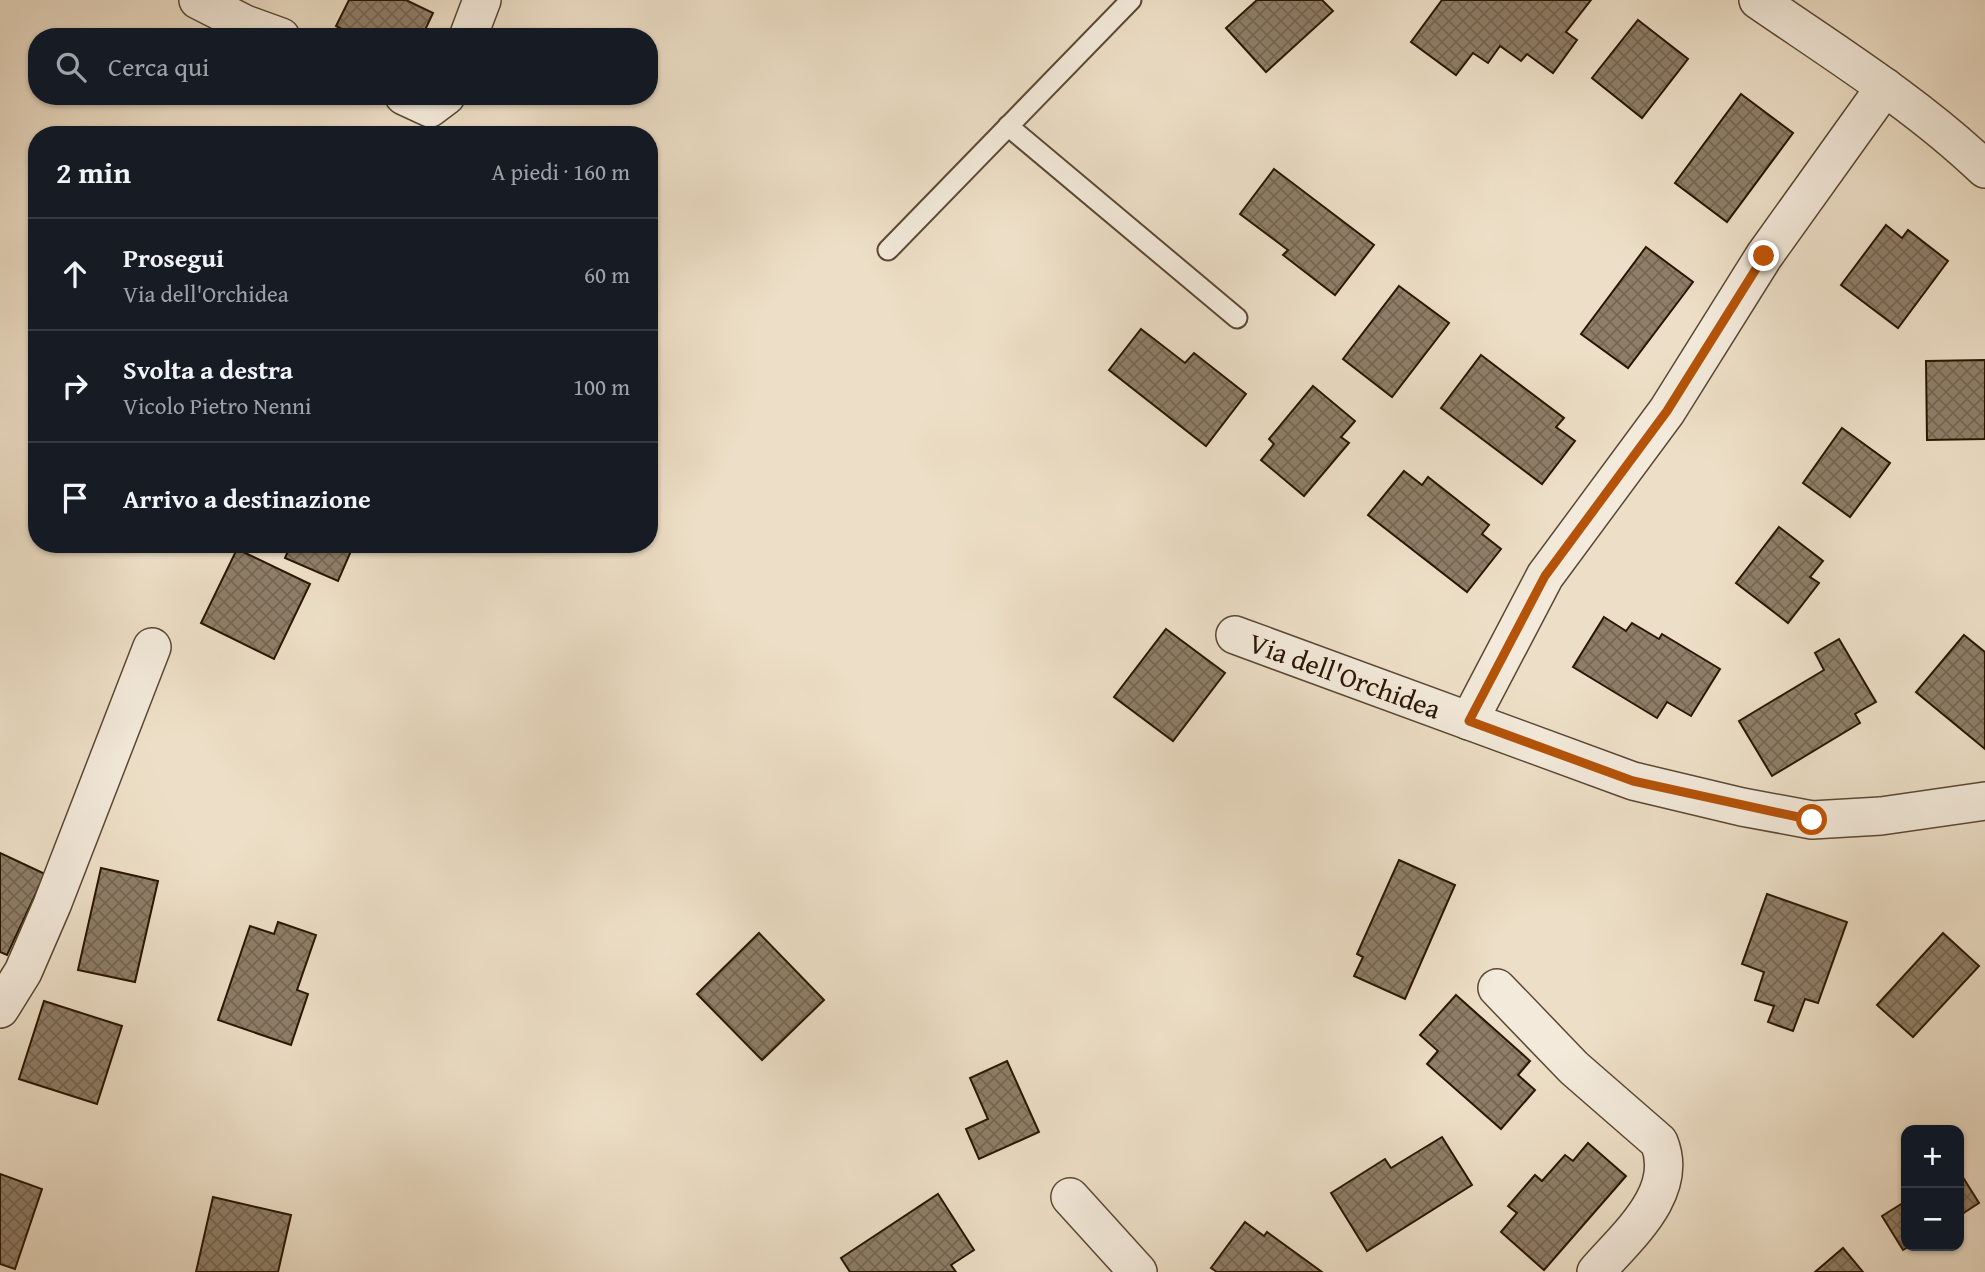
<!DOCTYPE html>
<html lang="it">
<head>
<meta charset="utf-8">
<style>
  body { margin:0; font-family:"Gentium Book Plus",serif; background:#20242c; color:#f1f3f6 }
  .controls { position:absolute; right:21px; bottom:21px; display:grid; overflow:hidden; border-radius:14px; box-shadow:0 2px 5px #0004 }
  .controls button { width:63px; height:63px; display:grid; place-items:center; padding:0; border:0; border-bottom:2px solid #363941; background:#171b24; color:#f1f3f6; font:35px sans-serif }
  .stop { position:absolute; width:21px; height:21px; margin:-16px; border:5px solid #b45309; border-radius:50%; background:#fff }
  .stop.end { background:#b45309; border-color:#fff; box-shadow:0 2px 7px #0008 }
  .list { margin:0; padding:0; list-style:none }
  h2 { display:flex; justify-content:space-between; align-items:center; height:91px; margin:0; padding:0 28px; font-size:30px }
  h2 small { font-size:23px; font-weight:400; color:#9ea1a6 }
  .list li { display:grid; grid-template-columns:46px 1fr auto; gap:21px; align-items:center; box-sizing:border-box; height:112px; padding:0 28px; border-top:2px solid #363941 }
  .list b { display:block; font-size:26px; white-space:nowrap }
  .list p { margin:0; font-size:23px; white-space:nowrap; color:#9ea1a6 }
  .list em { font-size:23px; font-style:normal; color:#9ea1a6 }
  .icon { flex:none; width:38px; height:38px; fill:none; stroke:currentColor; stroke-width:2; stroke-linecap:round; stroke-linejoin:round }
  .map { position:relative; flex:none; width:1985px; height:1272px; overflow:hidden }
  .search { position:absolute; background:#171b24; box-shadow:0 2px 5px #0004; left:28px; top:28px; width:630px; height:77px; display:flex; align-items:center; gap:18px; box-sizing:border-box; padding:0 24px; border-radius:28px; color:#9ea1a6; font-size:26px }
  .panel { position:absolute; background:#171b24; box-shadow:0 2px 5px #0004; left:28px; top:126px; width:630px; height:427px; border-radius:28px }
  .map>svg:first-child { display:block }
</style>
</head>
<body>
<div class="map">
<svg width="1985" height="1272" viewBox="0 0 1985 1272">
  <defs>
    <pattern id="building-cross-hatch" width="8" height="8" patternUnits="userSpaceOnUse" patternTransform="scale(1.75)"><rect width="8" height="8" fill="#8f7f69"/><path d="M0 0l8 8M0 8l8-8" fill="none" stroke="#756754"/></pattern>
  </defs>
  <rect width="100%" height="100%" fill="#eddfc7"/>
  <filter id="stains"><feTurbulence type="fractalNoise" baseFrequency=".00286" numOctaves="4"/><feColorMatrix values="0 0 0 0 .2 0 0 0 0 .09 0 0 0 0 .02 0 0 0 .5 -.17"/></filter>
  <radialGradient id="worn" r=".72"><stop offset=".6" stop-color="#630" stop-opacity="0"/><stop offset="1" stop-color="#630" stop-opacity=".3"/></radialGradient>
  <g fill="url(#building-cross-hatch)" stroke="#2a1603" stroke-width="2">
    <path d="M349 0H406L433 13 425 30 437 36 357 37 336 26Z"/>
    <path d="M1257 0H1322L1333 11 1266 72 1226 28Z"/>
    <path d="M1442 0H1591L1566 32 1577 40 1553 73 1527 54 1521 61 1500 46 1488 63 1473 53 1456 75 1411 42Z"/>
    <path d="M1638 20 1688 59 1642 118 1592 78Z"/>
    <path d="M1741 94 1793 133 1727 222 1675 183Z"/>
    <path d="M1274 169 1374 245 1335 295 1283 255 1288 250 1240 214Z"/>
    <path d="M1886 225 1902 238 1908 230 1948 261 1898 328 1841 285Z"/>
    <path d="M1646 247 1693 282 1628 368 1581 334Z"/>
    <path d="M1399 286 1449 323 1392 397 1343 359Z"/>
    <path d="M1141 329 1185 363 1194 353 1246 394 1206 446 1109 370Z"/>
    <path d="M1481 355 1564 418 1556 427 1575 441 1542 484 1441 408Z"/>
    <path d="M1985 360V439L1927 440 1926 361Z"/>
    <path d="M1313 386 1355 421 1341 437 1349 443 1304 496 1261 460 1274 444 1269 439Z"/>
    <path d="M1842 428 1890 463 1850 517 1803 483Z"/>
    <path d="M1404 471 1422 485 1428 477 1489 525 1482 534 1501 549 1467 592 1368 515Z"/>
    <path d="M1779 527 1823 561 1810 577 1819 583 1788 623 1736 583Z"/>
    <path d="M291 544H354L338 581 285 558Z"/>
    <path d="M237 549 310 584 274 659 201 623Z"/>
    <path d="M1604 617 1626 631 1632 623 1659 639 1662 634 1720 669 1691 716 1667 702 1657 718 1573 667Z"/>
    <path d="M1166 629 1225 673 1173 741 1114 697Z"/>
    <path d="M1964 635 1985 652V749L1916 692Z"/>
    <path d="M1839 639 1876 702 1855 714 1860 723 1772 776 1739 721 1824 670 1815 653Z"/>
    <path d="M0 853 45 874 7 955 0 952Z"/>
    <path d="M1399 860 1455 885 1405 999 1354 976 1363 957 1357 954Z"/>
    <path d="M101 868 158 881 135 982 78 970Z"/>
    <path d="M1767 894 1847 922 1818 1003 1805 999 1793 1031 1768 1022 1774 1006 1755 1000 1764 972 1742 964Z"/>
    <path d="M278 922 316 935 297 990 308 994 291 1045 218 1020 250 926 274 934Z"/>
    <path d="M759 933 824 1000 762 1060 697 994Z"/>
    <path d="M1943 933 1979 966 1913 1037 1877 1005Z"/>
    <path d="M1456 995 1530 1061 1518 1075 1535 1090 1501 1129 1427 1064 1438 1051 1420 1035Z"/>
    <path d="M44 1001 122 1026 97 1104 19 1079Z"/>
    <path d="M1007 1061 1039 1132 979 1159 966 1129 988 1119 970 1078Z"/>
    <path d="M1442 1137 1472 1185 1367 1251 1331 1193 1385 1159 1391 1168Z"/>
    <path d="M1588 1143 1626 1176 1544 1270 1501 1232 1517 1213 1508 1206 1535 1175 1542 1181 1565 1155 1573 1161Z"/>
    <path d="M1959 1171 1979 1203 1959 1216Z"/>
    <path d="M0 1174 42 1189 15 1269 0 1264Z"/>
    <path d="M938 1194 974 1250 951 1265 956 1272H850L841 1258Z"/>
    <path d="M213 1197 291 1215 278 1272H196Z"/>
    <path d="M1906 1201V1246H1910L1903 1250 1882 1216Z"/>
    <path d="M1245 1222 1264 1236 1267 1232 1322 1272H1217L1211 1268Z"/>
    <path d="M1843 1248 1863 1272H1815Z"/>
  </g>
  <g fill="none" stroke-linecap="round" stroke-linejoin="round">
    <g stroke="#5b4834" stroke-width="23">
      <g id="service">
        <path d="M1008 126 1237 318"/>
        <path d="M888 250 1131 0"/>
      </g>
    </g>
    <g stroke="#5b4834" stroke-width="40">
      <g id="minor">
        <path d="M198 0 245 24 281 37"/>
        <path d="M1758 0C1835 53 1917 104 1985 169"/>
        <path d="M468 37 482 0"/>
        <path d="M404 96 430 108 446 96"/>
        <path d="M1235 635 1633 781 1742 807 1812 820 1881 816 1985 801"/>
        <path d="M1469 721 1545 576 1667 411 1764 256 1885 87"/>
        <path d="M1497 988 1574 1068 1659 1142C1680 1193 1626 1237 1596 1272"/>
        <path d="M0 1009 23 972 52 905 152 647"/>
        <path d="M1070 1197 1138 1272"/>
      </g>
    </g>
    <use href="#service" stroke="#f3eadb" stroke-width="19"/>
    <use href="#minor" stroke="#f3eadb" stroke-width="37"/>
  </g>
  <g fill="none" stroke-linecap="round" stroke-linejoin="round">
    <path stroke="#b45309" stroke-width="9" d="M1764 256 1667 411 1545 576 1469 721 1633 781 1812 820"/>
  </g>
  <g text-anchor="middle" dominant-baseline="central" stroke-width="5" stroke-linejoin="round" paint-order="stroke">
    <g font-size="28" fill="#2a1603" stroke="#f3eadb">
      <text transform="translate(1345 675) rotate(20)">Via dell'Orchidea</text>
    </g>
  </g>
  <rect width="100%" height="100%" filter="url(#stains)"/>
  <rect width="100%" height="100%" fill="url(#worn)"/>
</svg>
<div class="controls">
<button>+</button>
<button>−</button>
</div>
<div class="stop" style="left:1812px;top:820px"></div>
<div class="stop end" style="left:1764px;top:256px"></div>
<div class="search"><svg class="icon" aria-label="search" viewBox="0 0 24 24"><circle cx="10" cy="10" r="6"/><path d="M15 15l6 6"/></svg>Cerca qui</div>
<section class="panel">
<h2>2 min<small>A piedi · 160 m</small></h2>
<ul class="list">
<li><svg class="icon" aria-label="ahead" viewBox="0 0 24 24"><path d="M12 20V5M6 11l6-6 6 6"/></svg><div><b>Prosegui</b><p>Via dell'Orchidea</p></div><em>60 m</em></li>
<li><svg class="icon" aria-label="right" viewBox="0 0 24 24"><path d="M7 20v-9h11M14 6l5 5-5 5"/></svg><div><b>Svolta a destra</b><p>Vicolo Pietro Nenni</p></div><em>100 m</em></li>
<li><svg class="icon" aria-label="arrive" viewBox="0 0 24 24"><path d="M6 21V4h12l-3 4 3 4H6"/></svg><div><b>Arrivo a destinazione</b></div></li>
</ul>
</section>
</div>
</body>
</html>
